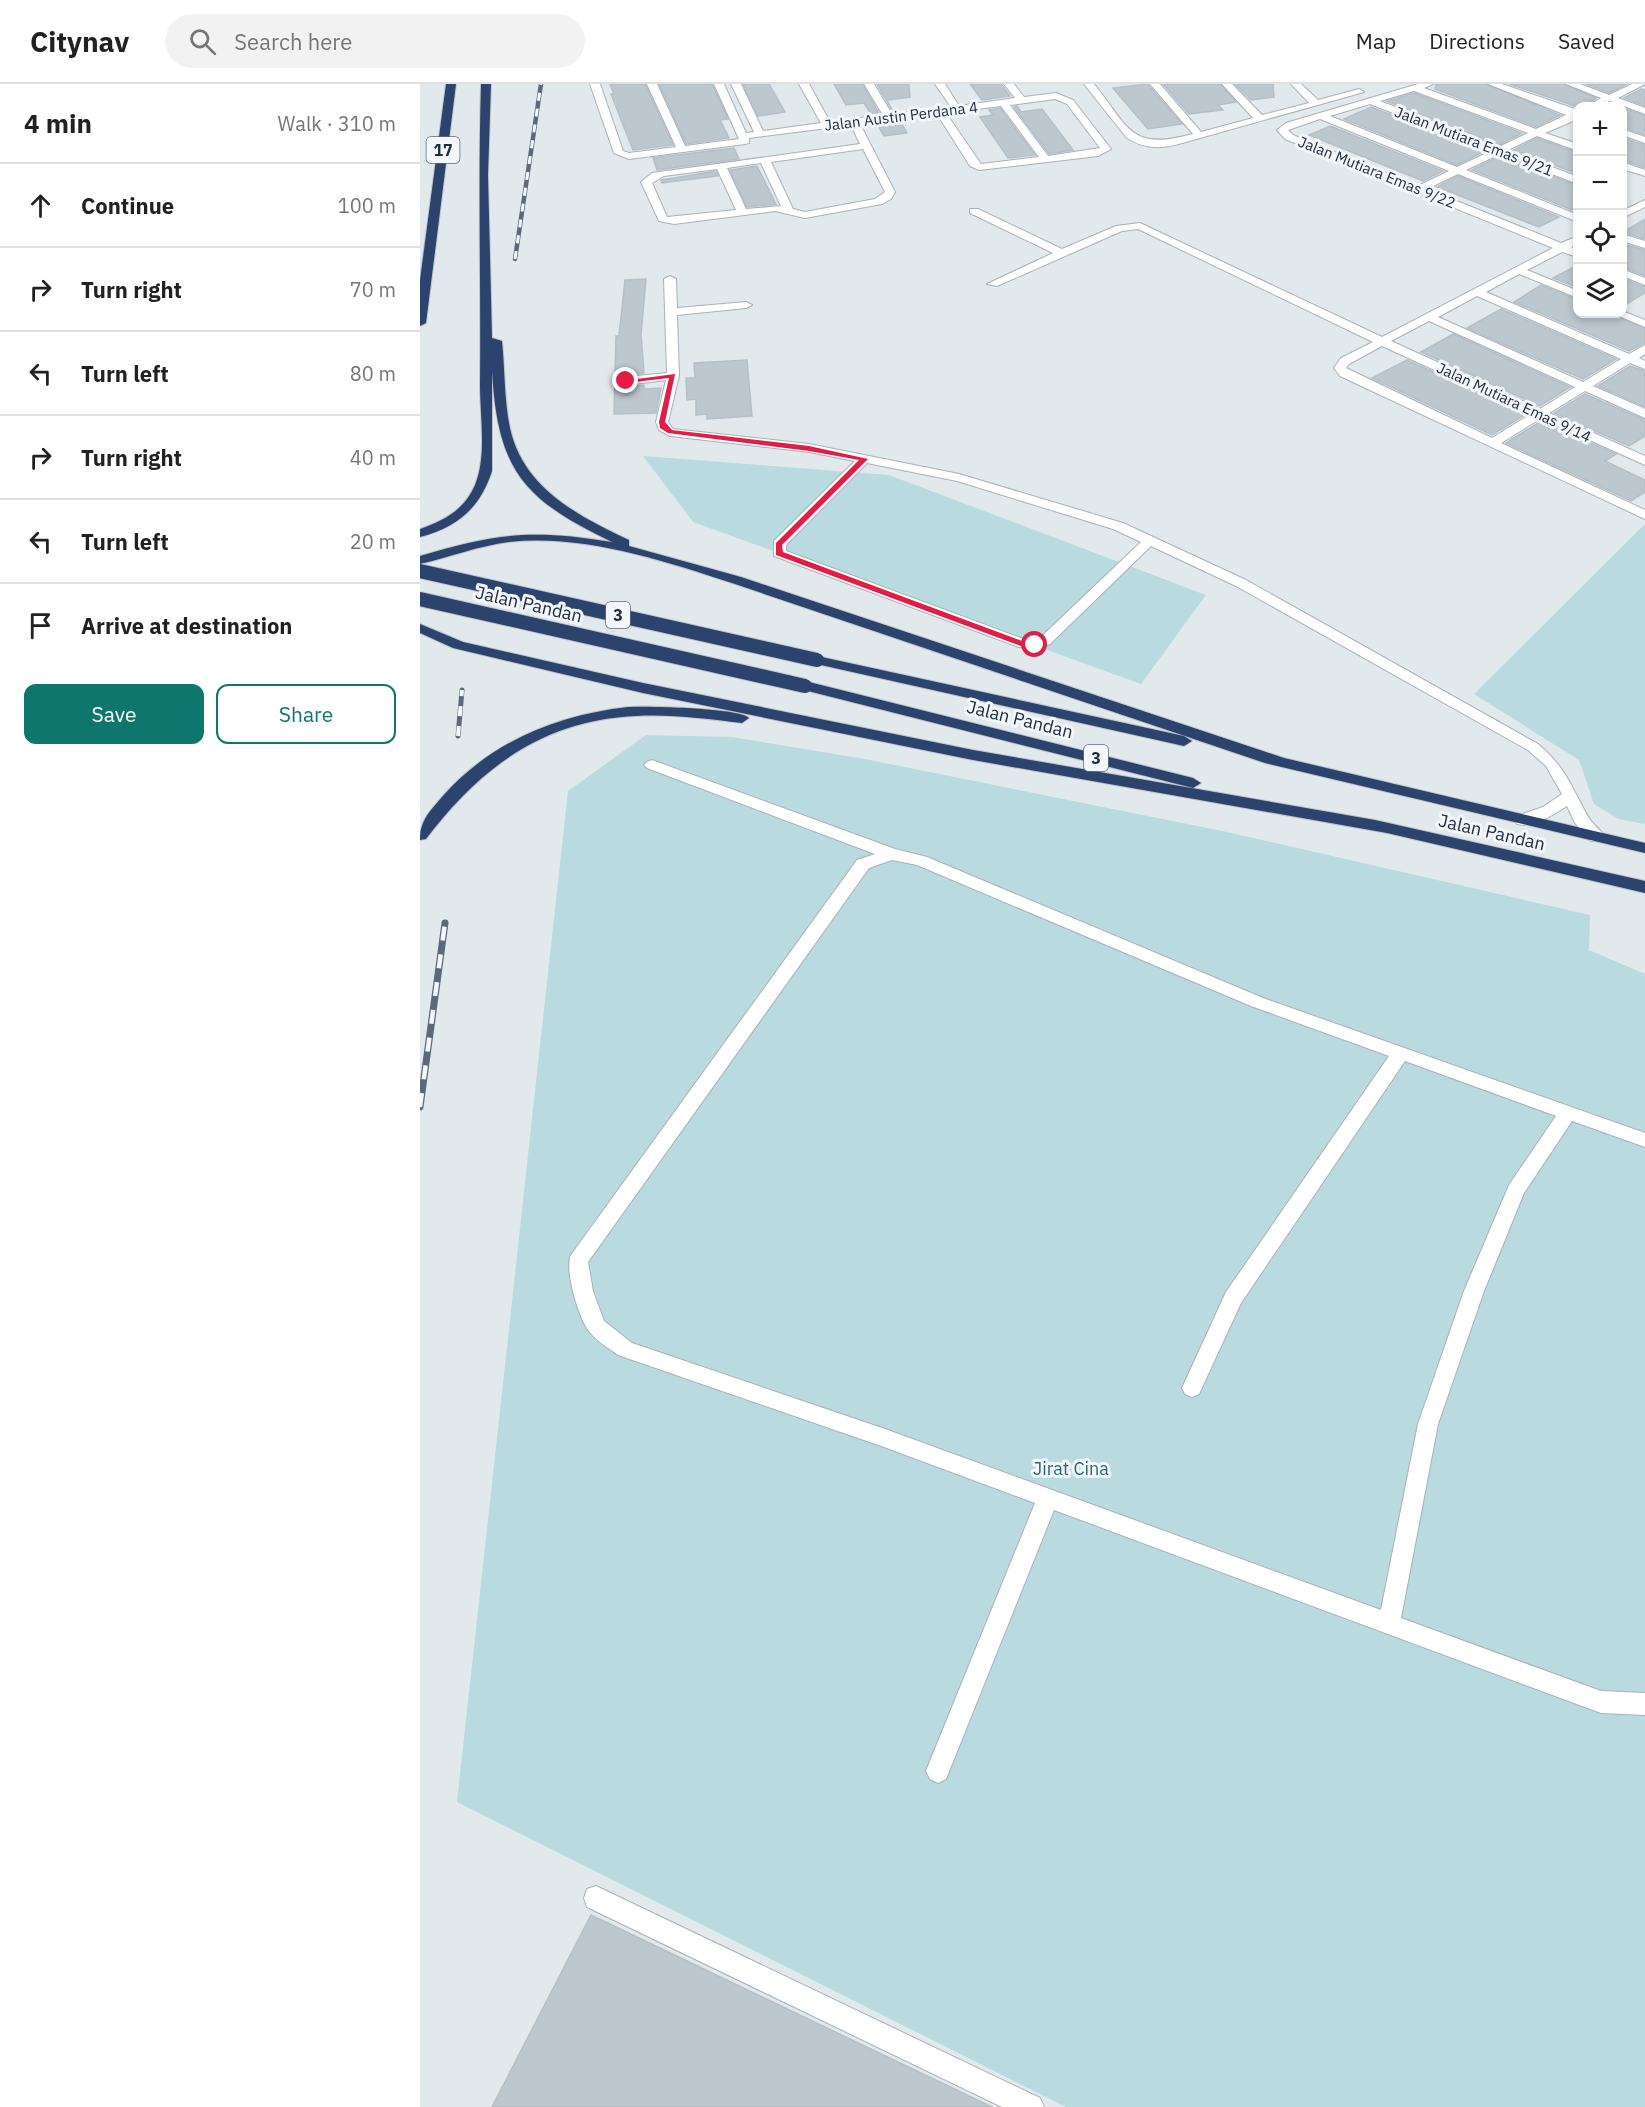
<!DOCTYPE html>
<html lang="en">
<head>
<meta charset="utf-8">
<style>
  body { margin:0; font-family:"IBM Plex Sans",sans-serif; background:#f2f2f2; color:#202124 }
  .controls { position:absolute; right:18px; top:18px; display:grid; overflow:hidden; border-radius:12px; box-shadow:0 3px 9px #0003 }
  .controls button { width:54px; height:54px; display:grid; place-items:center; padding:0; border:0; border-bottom:2px solid #e0e0e0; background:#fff; color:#202124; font:30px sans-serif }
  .stop { position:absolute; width:18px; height:18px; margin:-14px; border:4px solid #e11d48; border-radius:50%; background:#fff }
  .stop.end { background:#e11d48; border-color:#fff; box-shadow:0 2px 6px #0008 }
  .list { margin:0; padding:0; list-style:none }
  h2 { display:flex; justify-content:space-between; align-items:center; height:78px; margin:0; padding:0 24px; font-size:26px }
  h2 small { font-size:20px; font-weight:400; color:#757577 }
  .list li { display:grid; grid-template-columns:39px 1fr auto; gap:18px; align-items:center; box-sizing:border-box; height:84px; padding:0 24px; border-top:2px solid #e0e0e0 }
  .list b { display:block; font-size:22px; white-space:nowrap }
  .list em { font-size:20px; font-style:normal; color:#757577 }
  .actions { display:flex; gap:12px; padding:18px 24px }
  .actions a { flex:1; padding:14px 0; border:2px solid #0f766e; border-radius:12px; text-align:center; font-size:21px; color:#0f766e }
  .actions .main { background:#0f766e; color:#fff }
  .icon { flex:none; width:33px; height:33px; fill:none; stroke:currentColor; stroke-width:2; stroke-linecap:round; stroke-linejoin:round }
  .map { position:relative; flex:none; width:1225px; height:2023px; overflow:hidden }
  header { display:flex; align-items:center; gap:36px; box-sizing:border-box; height:84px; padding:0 30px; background:#fff; border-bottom:2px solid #e0e0e0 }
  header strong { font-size:28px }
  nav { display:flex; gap:33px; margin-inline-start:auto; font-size:21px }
  .search { width:420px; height:54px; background:#f2f2f2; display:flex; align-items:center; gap:15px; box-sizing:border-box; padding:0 21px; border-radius:33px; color:#757577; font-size:22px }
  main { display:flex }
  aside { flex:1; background:#fff }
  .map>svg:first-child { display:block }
</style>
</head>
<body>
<header>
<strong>Citynav</strong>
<div class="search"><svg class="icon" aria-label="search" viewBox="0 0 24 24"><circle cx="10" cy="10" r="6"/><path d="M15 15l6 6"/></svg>Search here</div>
<nav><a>Map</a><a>Directions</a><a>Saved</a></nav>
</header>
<main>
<aside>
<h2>4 min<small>Walk · 310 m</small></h2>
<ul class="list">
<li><svg class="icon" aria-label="ahead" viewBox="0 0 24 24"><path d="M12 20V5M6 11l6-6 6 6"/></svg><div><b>Continue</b></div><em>100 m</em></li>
<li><svg class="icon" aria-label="right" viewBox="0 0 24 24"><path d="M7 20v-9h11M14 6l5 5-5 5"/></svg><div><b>Turn right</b></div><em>70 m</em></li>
<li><svg class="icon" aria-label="left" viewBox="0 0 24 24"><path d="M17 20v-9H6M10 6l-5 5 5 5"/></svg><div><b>Turn left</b></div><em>80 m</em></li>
<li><svg class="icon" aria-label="right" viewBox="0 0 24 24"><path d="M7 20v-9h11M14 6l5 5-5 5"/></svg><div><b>Turn right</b></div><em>40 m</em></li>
<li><svg class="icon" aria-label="left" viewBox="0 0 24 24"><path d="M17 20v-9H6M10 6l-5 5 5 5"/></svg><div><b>Turn left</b></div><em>20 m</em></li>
<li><svg class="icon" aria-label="arrive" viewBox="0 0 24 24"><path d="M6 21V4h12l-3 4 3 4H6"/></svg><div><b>Arrive at destination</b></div></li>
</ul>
<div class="actions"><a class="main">Save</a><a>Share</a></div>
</aside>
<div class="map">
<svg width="1225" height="2023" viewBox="0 0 1225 2023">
  <rect width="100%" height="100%" fill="#e2e9ed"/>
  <g fill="#b9dbdf">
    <path d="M223 372 469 391 786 511 721 600 273 438Z"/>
    <path d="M1225 440V740L1198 735 1174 720 1159 676 1054 610Z"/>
    <path d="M226 651 312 653 445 675 807 748 1170 831 1169 866 1225 890V2023H646L37 1718 148 707Z"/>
  </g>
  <g fill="#bdc7ce" stroke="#b4bfc7" stroke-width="1.5">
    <path d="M190 0H225L253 61 213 66 191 10H194Z"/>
    <path d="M239 0H292L308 35 300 36 309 54 266 60Z"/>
    <path d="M323 0H349L365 28 338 32Z"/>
    <path d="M414 0H442L459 29 451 30 444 19 426 21Z"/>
    <path d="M457 0H489L490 13 467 16 473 28Z"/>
    <path d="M550 0H581L590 12 562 16Z"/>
    <path d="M728 0V1L762 40 728 45 693 4Z"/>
    <path d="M743 0H800L816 18 798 21 803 26 769 30Z"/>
    <path d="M815 0H853L854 13 831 16Z"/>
    <path d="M1016 0H1066L1140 31 1116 43 1015 5Z"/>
    <path d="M1089 0H1144L1176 14 1166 22 1158 23Z"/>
    <path d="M1166 0H1207L1189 9Z"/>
    <path d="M1221 5 1225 6V22L1204 14Z"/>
    <path d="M994 9 1102 49 1079 61 967 17Z"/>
    <path d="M597 22 601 28 622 25 653 66 629 70 594 23Z"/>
    <path d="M951 23 1065 67 1037 81 924 35Z"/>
    <path d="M580 24 615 71 588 74 560 33 573 31 569 26Z"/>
    <path d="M1203 24 1225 32V51L1203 43Z"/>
    <path d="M480 37 487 49 464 52 457 40Z"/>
    <path d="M910 42 1023 87 1003 97 889 51Z"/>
    <path d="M1117 54 1158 69V90L1094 66Z"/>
    <path d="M1203 54 1225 61V84L1203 76Z"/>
    <path d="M314 64 319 75 237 86 233 74Z"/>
    <path d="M1080 72 1158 102V123L1152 126 1052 86Z"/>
    <path d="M337 82 356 120 327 123 310 86Z"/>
    <path d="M296 87 298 92 242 99 241 96Z"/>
    <path d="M1038 92 1139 133 1119 143 1017 103Z"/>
    <path d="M1225 135V155L1203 148Z"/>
    <path d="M1203 160 1225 166V192L1203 183Z"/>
    <path d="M1158 181V204L1133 194Z"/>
    <path d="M226 195 221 250 224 289 206 291 198 298 206 303 224 301V305L241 304 237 323 236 329 194 330 196 252H199L205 196Z"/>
    <path d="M1203 195 1225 203V209L1203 222Z"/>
    <path d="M1121 201 1158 216V230H1192L1225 245V259L1209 267 1094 218Z"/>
    <path d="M1081 225 1196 275 1163 295 1047 244Z"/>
    <path d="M1033 250 1150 303 1120 322 1001 268Z"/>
    <path d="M327 276 332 332 287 335V330L276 331V315L267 316 266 294H275L274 279Z"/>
    <path d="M987 276 1106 330 1072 351 952 294Z"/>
    <path d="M1210 282 1225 287V323L1178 302Z"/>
    <path d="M1165 310 1225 336V352L1209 362 1134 329Z"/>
    <path d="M1121 337 1196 370 1185 377 1225 396V408L1211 417 1086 359Z"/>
    <path d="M171 1831 572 2023H72Z"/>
  </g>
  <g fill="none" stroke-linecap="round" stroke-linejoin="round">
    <g stroke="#a8b1b9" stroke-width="2">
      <g id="minor">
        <path d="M170 0H180L203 67 209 69 256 63 227 0H237L265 62 319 55 294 0H304L326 49 334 48 311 0H321L343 47 401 39 379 0H389L410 38 463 31 444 0H454L472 30 531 23 515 0H525L539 22 595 14 584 0H594L604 13 636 9 653 16 691 65 678 72 559 86 550 82 517 30 440 40 475 108 471 115 462 120 385 134 355 127 254 140 239 137 221 98 232 89 440 60 431 41 329 54V59L325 60 209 75 194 69ZM635 15 647 20 680 64 628 72 590 21ZM581 22 619 73 561 80 526 29ZM443 65 465 108 455 115 385 128 373 125 351 78ZM341 79 361 122 326 125 307 84ZM297 85 316 126 247 133 232 99 244 92Z"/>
        <path d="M664 0H674C710 45 710 67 773 50L730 0H740L781 48 833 34 802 0H812L842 31 889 19 871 0H881L898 16 939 5 944 8 755 61C738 65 721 64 706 53Z"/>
        <path d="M998 0H1013L1004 4 1116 45 1146 31 1068 0H1082L1158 26V35L1125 49 1158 60V67L1117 52 1088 66 1158 93V100L1080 70 1046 86 1158 131V138L1038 90 1007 105 1141 159 1158 152V160L1151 163 1158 166V173L1142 168 1107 186 1158 207V214L1099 190 1066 208 1209 270 1225 261V270L1219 274 1225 277V285L1210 279 1173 302 1225 325V334L1165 307 1129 329 1225 372V381L1121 334 1081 359 1225 426V435L920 292 914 284 921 274 953 258 718 145 702 147 577 202 567 200 633 169 550 129V125H558L642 165 696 142 720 139 962 253 1133 164 865 55 857 46 866 39ZM994 7 1108 49 1079 63 960 17ZM950 20 1071 67 1037 83 910 32ZM900 35 1029 87 998 102 873 51 868 46ZM1057 212 1201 275 1163 298 1018 233ZM1009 237 1155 303 1120 325 971 257ZM962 262 1111 330 1072 354 926 284 929 280Z"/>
        <path d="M1146 0H1160L1189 11 1212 0H1225L1198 14 1225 24V30L1190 17 1179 22H1168L1181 14Z"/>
        <path d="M1202 45 1225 53V59L1202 51Z"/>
        <path d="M1202 78 1225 86V92L1202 85Z"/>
        <path d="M1225 116V123L1202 134V127Z"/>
        <path d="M1202 150 1225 157V164L1202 157Z"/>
        <path d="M1202 185 1225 194V201L1202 192Z"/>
        <path d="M250 192 256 195 257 224 326 218 332 221 326 224 257 231 259 292 248 338 253 345 389 360 539 390 703 439 826 496 1118 660C1146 684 1150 700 1167 731 1171 739 1180 745 1185 753L1183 757H1171L1155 739 1147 722C1135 730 1113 744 1097 740L1095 736 1097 732 1123 723 1142 710 1126 682 1108 666 816 502 731 462 630 560 615 565 599 563 354 472V457L435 377 389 368 250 352 239 346 236 338 246 296 206 301 200 297 206 293 247 289 244 195ZM447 379 537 397 693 445 721 458 620 554 606 556 366 467V461Z"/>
        <path d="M1202 227 1225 236V243L1194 230H1202Z"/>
        <path d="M232 676 475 765 507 773 843 914 1225 1049V1063L1152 1037 1104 1109 1064 1207 1018 1340 981 1534 1181 1607 1225 1609V1631L1181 1629 634 1426 526 1695 518 1699 510 1695 506 1687 615 1419 464 1363 198 1271C189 1264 176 1257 169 1247 159 1235 144 1185 151 1171L437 776 455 770 227 684 224 681 227 678ZM472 776 497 781 831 922 969 972 806 1208 762 1304 765 1310 772 1313 779 1310 821 1219 985 977 1136 1032 1089 1101 1044 1207 998 1340 961 1526 465 1345 212 1259 184 1237 173 1207 168 1178 449 784Z"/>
        <path d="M176 1802 620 2014 624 2023H582L167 1823 164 1814 167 1805Z"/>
      </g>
    </g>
    <g stroke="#c1c4c9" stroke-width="2">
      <g id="highway">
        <path d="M26 0H36L6 239 0 242V196Z"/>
        <path d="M61 0H71L68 91 72 254 82 257C85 286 84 315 90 344 103 404 158 432 209 456V462L321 493 864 674 1225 759V769L845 679 312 499C241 476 163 450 89 458 58 462 30 473 0 480V472C76 449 113 445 192 458 103 415 78 387 72 287V387C60 424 38 443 0 453V445C25 436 44 426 55 401 67 372 60 332 60 301 61 201 58 100 61 0Z"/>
        <path d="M0 540 43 558 223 599 553 666 955 736 1225 797V809L967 749 553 676 223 609 33 564 0 549Z"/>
        <path d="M397 572 764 652 772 657 764 662 392 579 390 576 392 573Z"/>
        <path d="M385 597 773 694 781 699 773 704 380 605 378 602 380 599Z"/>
        <path d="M208 623C226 622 321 624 329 634L322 639C287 635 251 630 216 632 123 636 60 684 6 755L0 756C0 737 9 728 22 713 70 658 137 631 208 623Z"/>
      </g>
    </g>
    <use href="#minor" fill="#fff" fill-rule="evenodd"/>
    <use href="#highway" fill="#2b436d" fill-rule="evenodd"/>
    <g stroke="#5b697b" stroke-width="4.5">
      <path id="rail-far2" d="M95 175 121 0"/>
    </g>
    <g stroke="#5b697b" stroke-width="5">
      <path id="rail-far1" d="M38 652 42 606"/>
    </g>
    <g stroke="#5b697b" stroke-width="7">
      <path id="rail" d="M0 1023 25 839"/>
    </g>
    <use href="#rail-far2" stroke="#f3f7f9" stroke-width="3" stroke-dasharray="8" stroke-linecap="butt"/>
    <use href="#rail-far1" stroke="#f3f7f9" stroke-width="4" stroke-dasharray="10" stroke-linecap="butt"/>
    <use href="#rail" stroke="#f3f7f9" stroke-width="4.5" stroke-dasharray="14" stroke-linecap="butt"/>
    <g stroke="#c1c4c9" stroke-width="16" stroke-linecap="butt">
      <g id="highway-bridge">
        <path d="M0 487 397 576"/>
        <path d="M0 515 385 602"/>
      </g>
    </g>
    <use href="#highway-bridge" stroke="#2b436d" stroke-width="14"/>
  </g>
  <path fill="#e11d48" d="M255 290 245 338 252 346 389 362 448 375 362 461 363 468 605 558 618 560V563L601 562 356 471V459L439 376 389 367 248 349 240 344 239 338 249 294 206 299 202 297Z"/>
  <g text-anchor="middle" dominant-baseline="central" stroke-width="6" stroke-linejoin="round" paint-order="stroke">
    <g font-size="15" fill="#212e3f" stroke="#f3f7f9">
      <text transform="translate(481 32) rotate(-7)">Jalan Austin Perdana 4</text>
      <text transform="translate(1054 57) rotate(21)">Jalan Mutiara Emas 9/21</text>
      <text transform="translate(957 88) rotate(22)">Jalan Mutiara Emas 9/22</text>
      <text transform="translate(1094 318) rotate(25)">Jalan Mutiara Emas 9/14</text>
    </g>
    <g fill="#f3f7f9" stroke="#606a77" stroke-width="1.5">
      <rect x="6.5" y="53" width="33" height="26" rx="4.5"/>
      <rect x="186" y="518" width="24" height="26" rx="4.5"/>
      <rect x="664" y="661" width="24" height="26" rx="4.5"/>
    </g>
    <g font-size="16" font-weight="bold" fill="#212e3f">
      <text x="23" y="66">17</text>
      <text x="198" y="531">3</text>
      <text x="676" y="674">3</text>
    </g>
    <g font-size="18" fill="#212e3f" stroke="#f3f7f9">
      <text transform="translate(109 520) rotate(13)">Jalan Pandan</text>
      <text transform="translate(600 635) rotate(14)">Jalan Pandan</text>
      <text transform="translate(1072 748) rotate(13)">Jalan Pandan</text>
    </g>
    <g font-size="18" fill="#296778" stroke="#f3f7f9">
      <text x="651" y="1384">Jirat Cina</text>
    </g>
  </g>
</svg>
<div class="controls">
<button>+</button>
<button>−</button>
<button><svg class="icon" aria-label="locate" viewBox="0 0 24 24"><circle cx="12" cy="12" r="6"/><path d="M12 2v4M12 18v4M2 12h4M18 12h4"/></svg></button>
<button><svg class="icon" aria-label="layers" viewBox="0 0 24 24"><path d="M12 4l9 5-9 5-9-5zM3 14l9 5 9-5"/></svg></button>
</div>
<div class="stop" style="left:615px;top:561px"></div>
<div class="stop end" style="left:206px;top:297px"></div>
</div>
</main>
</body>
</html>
